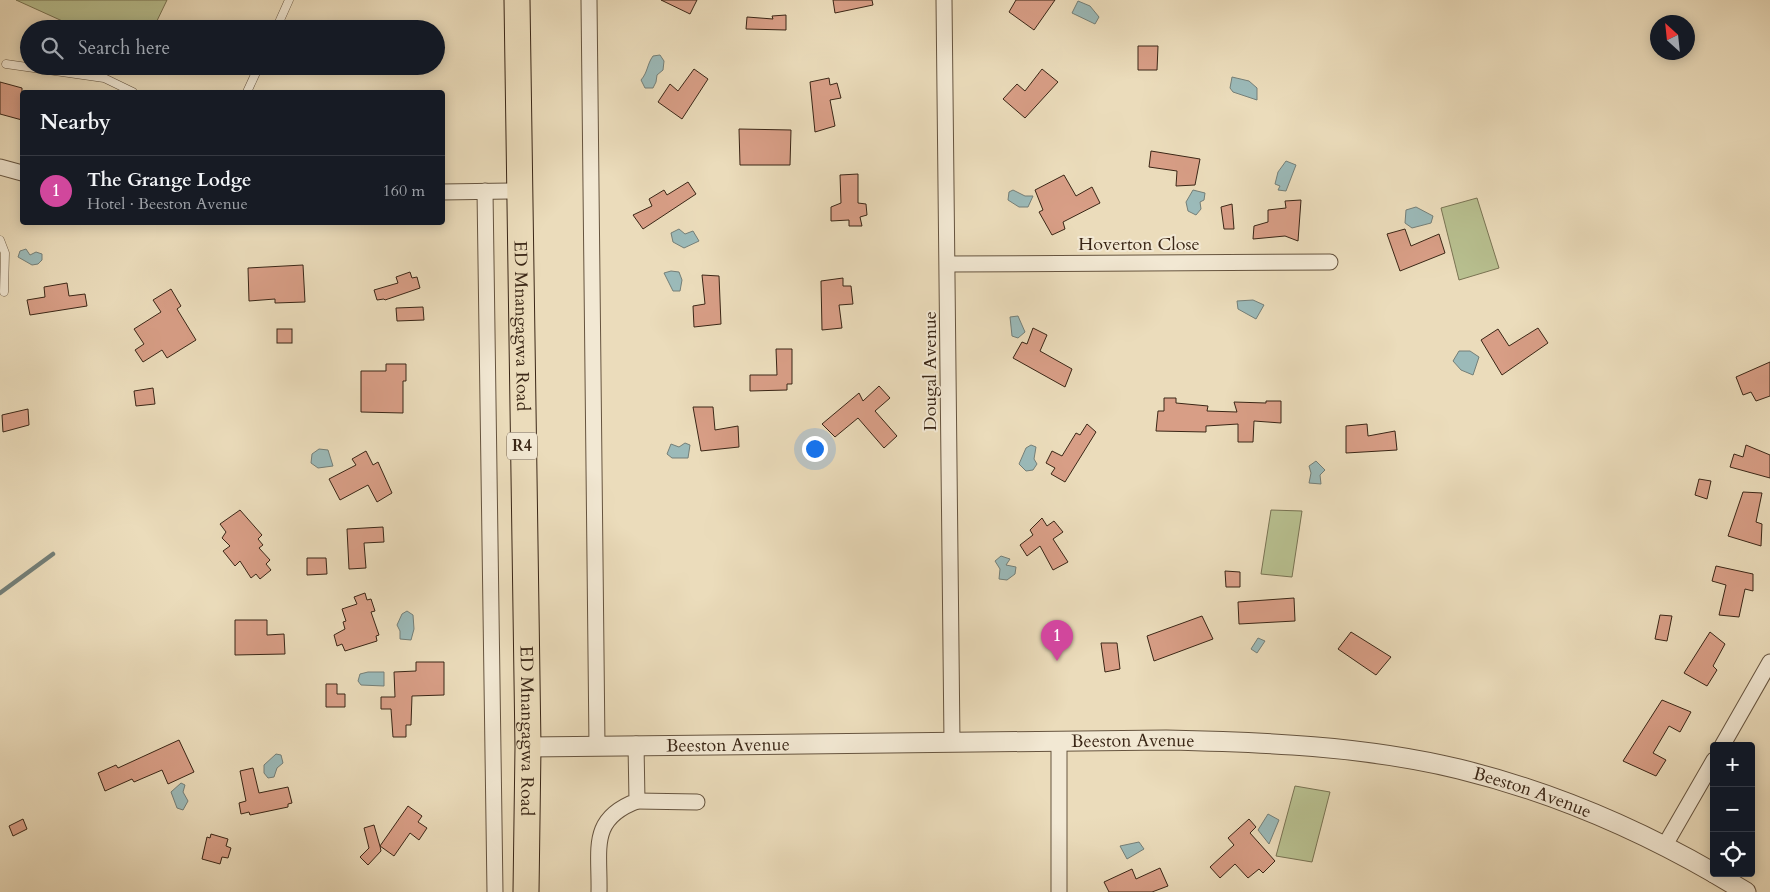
<!DOCTYPE html>
<html lang="en">
<head>
<meta charset="utf-8">
<style>
  body { margin:0; font-family:Cardo,serif; background:#20242c; color:#f1f3f6 }
  .controls { position:absolute; right:15px; bottom:15px; display:grid; overflow:hidden; border-radius:5px; box-shadow:0 2px 12px #0003 }
  .controls button { width:45px; height:45px; display:grid; place-items:center; padding:0; border:0; border-bottom:1px solid #363941; background:#171b24; color:#f1f3f6; font:25px sans-serif }
  .compass { position:absolute; left:1650px; top:15px; width:45px; height:45px; border-radius:50%; background:#171b24; box-shadow:0 2px 12px #0003; rotate:333deg }
  .you { position:absolute; left:814px; top:448px; width:18px; height:18px; margin:-12px; border:4px solid #fff; border-radius:50%; background:#1a73e8; box-shadow:0 0 0 8px #1a73e833 }
  .badge { display:grid; place-items:center; width:32px; height:32px; border-radius:50%; background:#db2777; color:#fff; font-size:16px; font-weight:700 }
  .pin { position:absolute; translate:-50% -41px; filter:drop-shadow(0 1px 2px #0008) }
  .pin::after { content:''; position:absolute; top:26px; width:18px; height:15px; background:inherit; clip-path:polygon(0 0,100% 0,50% 100%) }
  .list { margin:0; padding:0; list-style:none }
  h2 { display:flex; justify-content:space-between; align-items:center; height:65px; margin:0; padding:0 20px; font-size:21px }
  h2 small { font-size:16px; font-weight:400; color:#9ea1a6 }
  .list li { display:grid; grid-template-columns:32px 1fr auto; gap:15px; align-items:center; box-sizing:border-box; height:70px; padding:0 20px; border-top:1px solid #363941 }
  .list b { display:block; font-size:19px; white-space:nowrap }
  .list p { margin:0; font-size:16px; white-space:nowrap; color:#9ea1a6 }
  .list em { font-size:16px; font-style:normal; color:#9ea1a6 }
  .icon { flex:none; width:28px; height:28px; fill:none; stroke:currentColor; stroke-width:2; stroke-linecap:round; stroke-linejoin:round }
  .map { position:relative; flex:none; width:1770px; height:892px; overflow:hidden }
  .search { position:absolute; background:#171b24; box-shadow:0 2px 12px #0003; left:20px; top:20px; width:425px; height:55px; display:flex; align-items:center; gap:12px; box-sizing:border-box; padding:0 18px; border-radius:28px; color:#9ea1a6; font-size:19px }
  .panel { position:absolute; background:#171b24; box-shadow:0 2px 12px #0003; left:20px; top:90px; width:425px; height:135px; border-radius:5px }
  .map>svg:first-child { display:block }
</style>
</head>
<body>
<div class="map">
<svg width="1770" height="892" viewBox="0 0 1770 892">
  <rect width="100%" height="100%" fill="#ebdcbb"/>
  <filter id="stains"><feTurbulence type="fractalNoise" baseFrequency=".004" numOctaves="4"/><feColorMatrix values="0 0 0 0 .2 0 0 0 0 .09 0 0 0 0 .02 0 0 0 .5 -.17"/></filter>
  <radialGradient id="worn" r=".72"><stop offset=".6" stop-color="#630" stop-opacity="0"/><stop offset="1" stop-color="#630" stop-opacity=".3"/></radialGradient>
  <g fill="#b8c090" stroke="#797353">
    <path d="M16 0H167L153 29H80Z"/>
    <path d="M1477 198 1499 268 1459 280 1441 208Z"/>
    <path d="M1271 510 1302 511 1292 577 1261 574Z"/>
    <path d="M1295 786 1330 792 1312 862 1276 856Z"/>
  </g>
  <g fill="#9bbab9" stroke="#747f78">
    <path d="M1078 1 1090 6 1099 17 1095 24 1072 13Z"/>
    <path d="M660 55 664 61 663 70 657 75 656 82 653 88H645L641 80C648 72 647 64 653 56Z"/>
    <path d="M1232 77 1249 81 1257 88V100L1233 92 1230 88Z"/>
    <path d="M1286 161 1296 165 1286 191 1278 190 1280 186 1275 184 1278 172Z"/>
    <path d="M1013 190 1025 196H1033L1028 207H1019L1008 200 1009 192Z"/>
    <path d="M1193 190 1205 193 1204 200 1200 202 1201 209 1196 215 1188 211 1186 202Z"/>
    <path d="M1416 207 1433 216 1431 223 1412 228 1405 223 1406 210Z"/>
    <path d="M679 229 685 234 693 231 699 241 684 248 673 242 671 233Z"/>
    <path d="M26 249 30 255 36 252 42 254V260L38 264 32 265 18 257 20 251Z"/>
    <path d="M671 271 679 272 682 280 680 291H673L664 273Z"/>
    <path d="M1253 300 1264 305 1256 319 1238 309 1237 301Z"/>
    <path d="M1018 316 1025 332 1018 338 1012 336 1010 317Z"/>
    <path d="M1459 351H1470L1479 357 1473 375 1461 370 1453 361Z"/>
    <path d="M685 443 690 445 688 458H672L667 454 671 444 679 447Z"/>
    <path d="M1031 445 1036 447 1034 459 1037 464 1033 470 1026 471 1019 464 1026 448Z"/>
    <path d="M319 449 328 450 333 466 318 468 311 463 312 454Z"/>
    <path d="M1316 461 1325 470 1320 475 1321 484 1309 483 1311 473 1309 466Z"/>
    <path d="M1001 556 1010 559 1006 565 1016 567 1015 574 1007 580 999 579 1000 569 995 561Z"/>
    <path d="M407 611 413 615 414 629 411 640 400 639V631L397 625 402 614Z"/>
    <path d="M1258 638 1265 641 1257 653 1251 649Z"/>
    <path d="M368 672H384V686L361 685 358 681 360 674Z"/>
    <path d="M276 754 281 755 283 763 277 768 274 777 268 778 264 773V765Z"/>
    <path d="M181 783 185 785 183 792 188 801 183 810 177 808 171 792Z"/>
    <path d="M1268 814 1279 820 1269 844 1258 830Z"/>
    <path d="M1139 842 1144 849 1127 859 1120 846Z"/>
  </g>
  <g fill="none" stroke-linecap="round" stroke-linejoin="round">
    <path stroke="#747f78" stroke-width="4.5" d="M0 593 53 554"/>
  </g>
  <g fill="#d89e86" stroke="#3a2616">
    <path d="M661 0H697L690 14Z"/>
    <path d="M833 0H872L873 5 835 13Z"/>
    <path d="M1016 0H1055L1034 30 1009 12Z"/>
    <path d="M786 15V30L746 29 747 17 773 19 772 16Z"/>
    <path d="M1138 46H1158L1157 70H1138Z"/>
    <path d="M694 69 708 79 682 119 658 102 670 84 678 91Z"/>
    <path d="M1042 69 1058 82 1025 118 1003 99 1017 84 1025 91Z"/>
    <path d="M829 78 830 85 837 83 841 98 830 100 835 126 815 132 810 82Z"/>
    <path d="M0 82 22 88V120L0 114Z"/>
    <path d="M739 129 791 130 790 165H740Z"/>
    <path d="M1151 151 1200 159 1195 185 1176 186 1177 171 1149 167Z"/>
    <path d="M858 174V203L866 204 867 215 860 217 862 226H849V220L831 221V207L841 203 840 175Z"/>
    <path d="M1064 175 1076 196 1092 187 1100 203 1063 222 1065 229 1052 235 1039 212 1043 210 1035 190Z"/>
    <path d="M688 182 696 194 643 229 633 215 652 206 649 199 664 190 667 195Z"/>
    <path d="M1301 200 1298 241 1285 236 1253 239 1254 226 1268 222V210L1286 208 1285 201Z"/>
    <path d="M1232 204 1234 229H1224L1221 207Z"/>
    <path d="M1405 229 1411 246 1439 234 1445 253 1400 271 1387 234Z"/>
    <path d="M303 265 305 302 275 303V299L249 301 248 268Z"/>
    <path d="M410 272 412 278 417 277 420 288 385 300 384 299 377 300 374 290 398 283 396 277Z"/>
    <path d="M702 275 719 276 721 324 694 327 693 306 705 304Z"/>
    <path d="M843 278V286H851L853 304 839 305 842 328 822 330 821 281Z"/>
    <path d="M67 283 69 296 85 294 87 306 30 315 27 300 45 297 44 287Z"/>
    <path d="M171 289 181 306 177 309 196 340 167 358 162 350 143 362 135 350 144 344 134 329 161 312 153 300Z"/>
    <path d="M423 307 424 320 397 321 396 308Z"/>
    <path d="M1033 328 1047 335 1040 351 1072 369 1065 387 1013 358 1022 342 1027 344Z"/>
    <path d="M1538 328 1548 343 1502 375 1481 340 1498 329 1509 346Z"/>
    <rect x="277" y="329" width="15" height="14"/>
    <path d="M776 349H792V384H787V390L750 391V375H777Z"/>
    <path d="M1770 362V396L1756 401 1751 392 1743 395 1736 377Z"/>
    <path d="M386 364H406V381H403V413L361 412V371H386Z"/>
    <path d="M879 386 890 398 875 411 897 436 884 448 858 418 835 437 822 424 859 393 863 401Z"/>
    <path d="M153 388 155 404 136 406 134 391Z"/>
    <path d="M1164 398H1176V403L1208 406 1207 411 1237 412 1234 402 1266 403V401H1281V423L1254 421 1253 442H1238V424L1206 426V432L1156 431 1158 411H1164Z"/>
    <path d="M693 407H713L715 430 738 426 739 447 701 451Z"/>
    <path d="M28 409 29 425 3 432 2 415Z"/>
    <path d="M1087 424 1096 432 1065 482 1051 474 1055 468 1046 463 1052 451 1062 456 1076 433 1080 435Z"/>
    <path d="M1367 424 1368 436 1395 431 1397 450 1346 453V426Z"/>
    <path d="M1746 445 1770 455V478L1730 467 1734 454 1743 457Z"/>
    <path d="M366 451 373 465 378 462 392 493 377 502 368 485 340 500 329 479 356 465 352 459Z"/>
    <path d="M1699 479 1711 481 1707 499 1695 495Z"/>
    <path d="M1743 492 1762 493 1756 522 1762 524 1761 546 1728 536Z"/>
    <path d="M240 510 262 535 258 539 263 545 259 548 270 560 266 564 271 570 260 579 256 574 251 578 240 561 235 566 223 551 230 546 222 538 226 532 220 524Z"/>
    <path d="M1042 518 1047 526 1054 521 1063 532 1053 539 1068 562 1053 570 1040 546 1027 556 1020 545 1033 535 1030 530Z"/>
    <path d="M383 527 384 542 364 543 366 568 349 569 347 529Z"/>
    <path d="M307 558H326L327 574 307 575Z"/>
    <path d="M1716 566 1753 574V591L1745 589 1739 617 1719 615 1726 585 1712 581Z"/>
    <path d="M1225 571 1240 572V587H1226Z"/>
    <path d="M365 593 367 600 371 599 375 611 371 612 379 635 376 636 377 641 345 651 342 644 337 646 334 635 345 629 343 622 346 621 342 609 357 604 354 597Z"/>
    <path d="M1294 598 1295 621 1239 624 1238 602Z"/>
    <path d="M1660 615 1672 616 1667 641 1655 639Z"/>
    <path d="M1202 616 1213 639 1154 661 1147 636Z"/>
    <path d="M235 620H267V635L284 634 285 654 235 655Z"/>
    <path d="M1351 632 1391 657 1376 675 1338 649Z"/>
    <path d="M1710 632 1725 644 1713 666 1717 670 1707 686 1684 673Z"/>
    <path d="M1101 643H1117L1120 669 1105 672Z"/>
    <path d="M416 662H444V695L412 696 411 725H406V737H393L391 709H381V697H395L394 672 416 671Z"/>
    <path d="M326 684H337V694H345V707H326Z"/>
    <path d="M1662 700 1691 712 1680 732 1669 726 1653 753 1666 760 1656 776 1623 761Z"/>
    <path d="M179 740 194 772 168 784 162 770 134 782 132 779 105 791 98 773 116 765 118 768Z"/>
    <path d="M253 768 259 793 288 787 292 803 288 804V807L250 815 249 812 241 814 239 803 246 801 240 771Z"/>
    <path d="M408 806 422 816 418 822 427 828 419 840 410 833 394 856 380 846 381 851 368 865 360 857 369 848 364 828 374 825 380 846Z"/>
    <path d="M23 819 27 829 13 836 9 826Z"/>
    <path d="M1249 819 1256 827 1250 833 1275 861 1263 873 1259 869 1248 878 1235 864 1220 878 1210 867 1234 845 1228 838Z"/>
    <path d="M211 834 228 839 226 846 231 848 228 858 222 857 220 864 202 859 207 837 210 838Z"/>
    <path d="M1160 868 1168 886 1152 892H1109L1104 882 1132 869 1136 879Z"/>
  </g>
  <g fill="none" stroke-linecap="round" stroke-linejoin="round">
    <g stroke="#66543f" stroke-width="9">
      <g id="service">
        <path d="M276 29 289 0"/>
        <path d="M6 64 104 78 133 92"/>
        <path d="M247 92 259 66"/>
        <path d="M0 240 5 253 4 292"/>
      </g>
    </g>
    <g stroke="#66543f" stroke-width="17">
      <g id="minor">
        <path d="M589 0 597 746"/>
        <path d="M944 0 952 742"/>
        <path d="M0 167 22 173"/>
        <path d="M485 191 495 892"/>
        <path d="M442 192 519 191"/>
        <path d="M948 264 1330 262"/>
        <path d="M1722 746 1770 662"/>
        <path d="M637 801 697 802"/>
        <path d="M1665 845 1714 760"/>
        <path d="M599 892C600 849 589 819 637 801L636 744"/>
        <path d="M1059 892V742"/>
      </g>
    </g>
    <g stroke="#66543f" stroke-width="21">
      <g id="tertiary">
        <path id="s1" d="M528 747 1166 740C1262 742 1365 746 1459 769 1549 791 1634 827 1714 873"/>
        <path d="M1714 873 1746 892"/>
      </g>
    </g>
    <g stroke="#3a2616" stroke-width="27">
      <g id="trunk">
        <path id="s2" d="M517 0 528 747 526 892"/>
      </g>
    </g>
    <use href="#service" stroke="#f2e8d3" stroke-width="8"/>
    <use href="#minor" stroke="#f2e8d3" stroke-width="15"/>
    <use href="#tertiary" stroke="#f2e8d3" stroke-width="19"/>
    <use href="#trunk" stroke="#ebdcbb" stroke-width="25"/>
  </g>
  <g text-anchor="middle" dominant-baseline="central" stroke-width="4" stroke-linejoin="round" paint-order="stroke">
    <rect fill="#f2e8d3" stroke="#71604f" stroke-width="1" x="507" y="432.5" width="30" height="27" rx="4"/>
    <g font-size="16" font-weight="bold" fill="#3a2616">
      <text x="522" y="446">R4</text>
    </g>
    <g font-size="18" fill="#3a2616" stroke="#f2e8d3">
      <text x="1139" y="244">Hoverton Close</text>
      <text stroke="none"><textPath href="#s2" startOffset="326">ED Mnangagwa Road</textPath></text>
      <text transform="translate(930 371) rotate(-90)">Dougal Avenue</text>
      <text stroke="none"><textPath href="#s2" startOffset="731">ED Mnangagwa Road</textPath></text>
      <text stroke="none"><textPath href="#s1" startOffset="605">Beeston Avenue</textPath></text>
      <text stroke="none"><textPath href="#s1" startOffset="200">Beeston Avenue</textPath></text>
      <text stroke="none"><textPath href="#s1" startOffset="1010">Beeston Avenue</textPath></text>
    </g>
  </g>
  <rect width="100%" height="100%" filter="url(#stains)"/>
  <rect width="100%" height="100%" fill="url(#worn)"/>
</svg>
<div class="controls">
<button>+</button>
<button>−</button>
<button><svg class="icon" aria-label="locate" viewBox="0 0 24 24"><circle cx="12" cy="12" r="6"/><path d="M12 2v4M12 18v4M2 12h4M18 12h4"/></svg></button>
</div>
<svg class="compass" viewBox="-18 -18 36 36"><path d="M0-13l5 13h-10z" fill="#e53935"/><path d="M0 13l5-13h-10z" fill="#9ea1a6"/></svg>
<div class="you"></div>
<div class="pin badge" style="left:1057px;top:661px;background:#d1479c">1</div>
<div class="search"><svg class="icon" aria-label="search" viewBox="0 0 24 24"><circle cx="10" cy="10" r="6"/><path d="M15 15l6 6"/></svg>Search here</div>
<section class="panel">
<h2>Nearby<small></small></h2>
<ul class="list">
<li><span class="badge" style="background:#d1479c">1</span><div><b>The Grange Lodge</b><p>Hotel · Beeston Avenue</p></div><em>160 m</em></li>
</ul>
</section>
</div>
</body>
</html>
